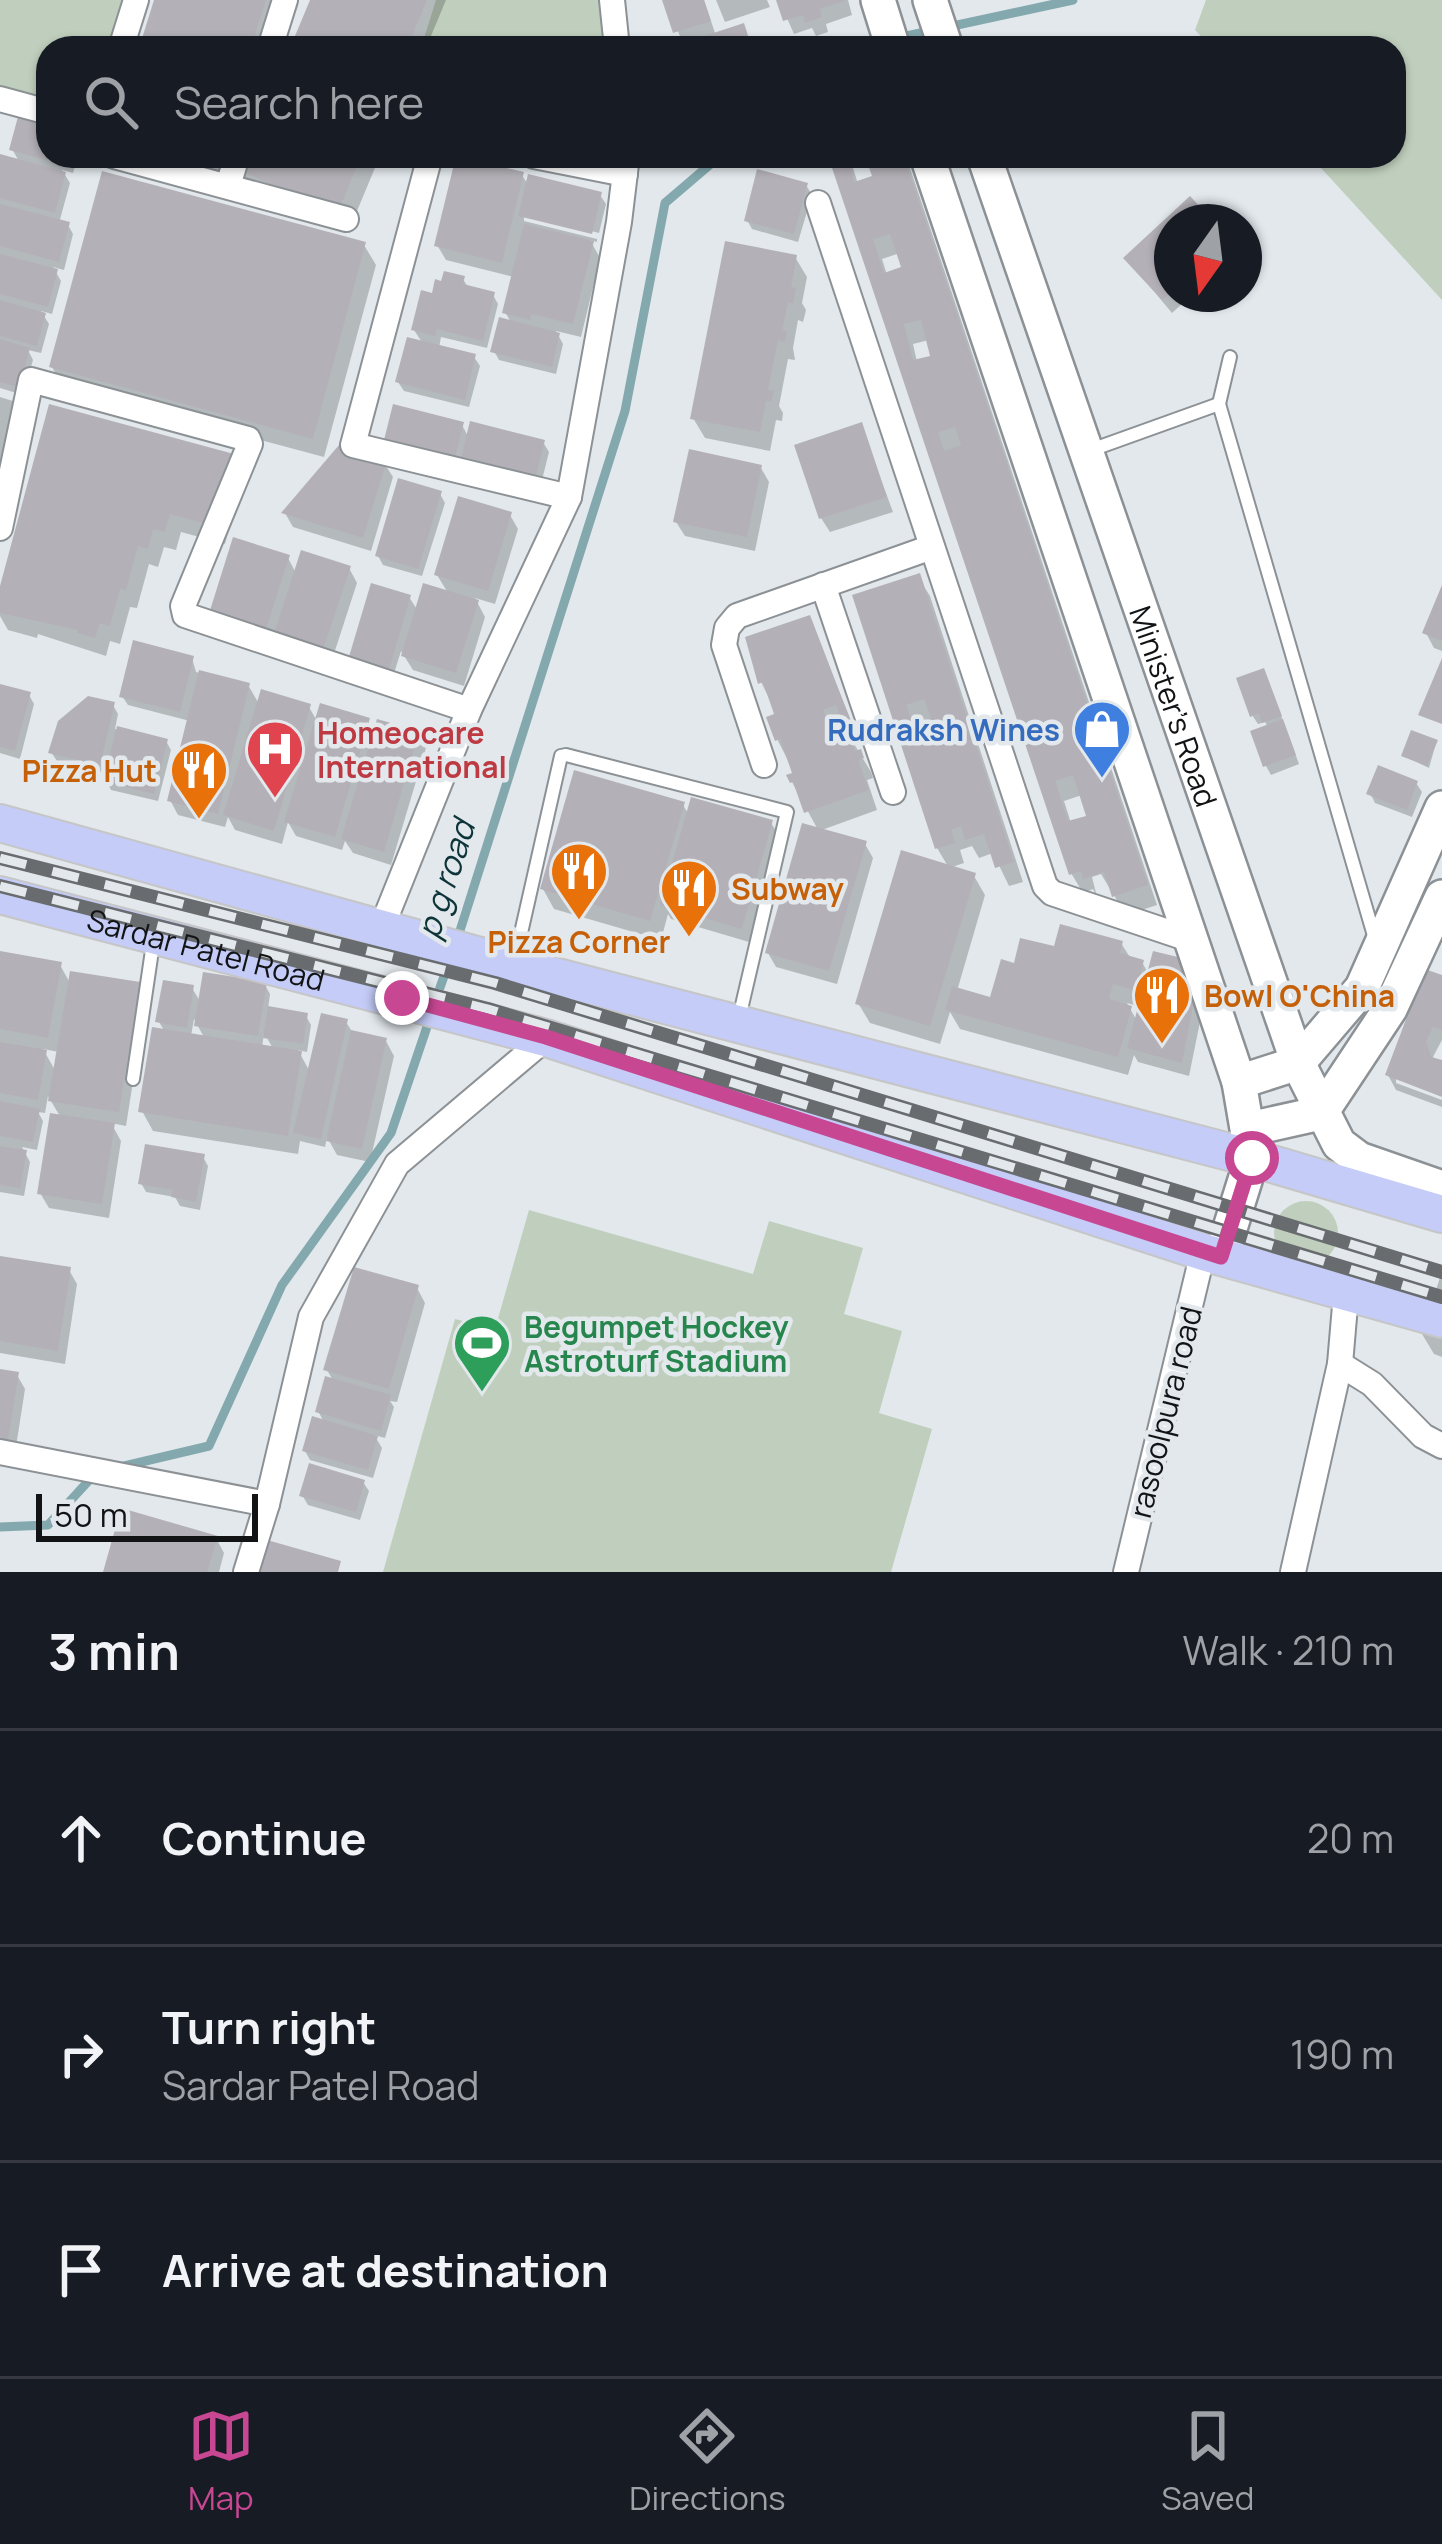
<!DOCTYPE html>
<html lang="en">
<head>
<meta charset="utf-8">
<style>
  body { margin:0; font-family:Manrope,sans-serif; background:#20242c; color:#f1f3f6 }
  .compass { position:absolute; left:1154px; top:204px; width:108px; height:108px; border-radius:50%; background:#171b24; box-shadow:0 3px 9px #0004; rotate:194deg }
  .scale { position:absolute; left:36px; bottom:30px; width:222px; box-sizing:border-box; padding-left:12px; border:6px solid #121315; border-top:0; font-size:33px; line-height:42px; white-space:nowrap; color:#121315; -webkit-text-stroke:9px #e2e8ec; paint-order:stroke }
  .stop { position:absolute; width:36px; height:36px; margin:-27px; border:9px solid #c74793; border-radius:50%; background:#fff }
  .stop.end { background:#c74793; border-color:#fff; box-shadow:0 3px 12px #0008 }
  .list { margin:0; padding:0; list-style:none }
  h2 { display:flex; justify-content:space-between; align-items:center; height:156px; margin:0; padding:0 48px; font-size:51px }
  h2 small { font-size:39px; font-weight:400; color:#9ea1a6 }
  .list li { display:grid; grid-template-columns:78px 1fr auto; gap:36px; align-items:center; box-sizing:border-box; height:216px; padding:0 48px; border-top:3px solid #363941 }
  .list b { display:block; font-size:45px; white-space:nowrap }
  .list p { margin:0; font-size:39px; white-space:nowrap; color:#9ea1a6 }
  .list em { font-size:39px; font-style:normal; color:#9ea1a6 }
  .icon { flex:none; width:66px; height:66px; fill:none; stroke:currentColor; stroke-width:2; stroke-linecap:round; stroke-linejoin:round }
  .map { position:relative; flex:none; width:1442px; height:1572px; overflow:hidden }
  .search { position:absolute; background:#171b24; box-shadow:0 3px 9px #0004; left:36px; right:36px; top:36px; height:132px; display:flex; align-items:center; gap:30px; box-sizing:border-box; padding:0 42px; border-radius:36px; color:#9ea1a6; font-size:45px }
  .sheet { height:804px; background:#171b24 }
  nav { display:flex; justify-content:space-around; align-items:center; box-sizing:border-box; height:168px; border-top:3px solid #363941; background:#171b24; font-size:33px; color:#9ea1a6 }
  nav a { display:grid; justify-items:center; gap:6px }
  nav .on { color:#c74793 }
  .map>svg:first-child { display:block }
</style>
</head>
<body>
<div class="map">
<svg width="1442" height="1572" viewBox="0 0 1442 1572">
  <rect width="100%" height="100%" fill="#e2e8ec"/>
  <g fill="#c0cfbd">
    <path d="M0 0H130L115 48H48V103L0 90Z"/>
    <path d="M436 0H604L609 48H421Z"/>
    <path d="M1206 0H1442V300L1310 156H1394V48H1212L1195 30Z"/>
    <circle cx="1306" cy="1233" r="32"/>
    <path d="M529 1210 753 1274 769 1221 863 1248 844 1314 902 1331 879 1413 932 1429 891 1572H383L455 1319 495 1329Z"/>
  </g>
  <g fill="#0003" fill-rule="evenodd">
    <path d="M157 0H281L268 48H142Z"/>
    <path d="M313 0H446L426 48H293Z"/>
    <path d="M665 0H704L716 36 752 48H678L684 46Z"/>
    <path d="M716 0H767L770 7 725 22Z"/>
    <path d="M779 0H848L852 15 826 24 828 32 816 36 812 28 794 34Z"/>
    <path d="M12 149 78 156 73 173 62 170 70 183 59 223 68 225 73 234 64 270 53 267 61 281 52 314 41 311 49 324 41 353 28 350 33 360 23 395 0 388V165L20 163Z"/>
    <path d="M126 156H234L224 188Z"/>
    <path d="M247 156H380L349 230 253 190 241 170Z"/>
    <path d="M831 156H906L1157 905 1126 915 1101 874 1092 877 1097 897 1093 889 1083 893 1071 873ZM871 162 876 178 858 184 853 168ZM900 253 905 269 887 275 882 259ZM929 340 933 358 917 362 913 344ZM1082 795 1089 818 1071 823 1064 801Z"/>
    <path d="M522 175 529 186 600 195 606 204 599 233 524 215V221L597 239V242L590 240 600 258 581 337 556 331 563 344 556 374 499 360 494 351 512 324 505 312 514 277 446 260 437 245Z"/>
    <path d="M806 185 812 195 798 242 752 229 747 220Z"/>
    <path d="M1190 201 1210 222H1172V294H1193L1172 313 1127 259Z"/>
    <path d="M364 245 376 265 324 457 63 387 52 367Z"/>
    <path d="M795 257 807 277 802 303 806 310 803 322 798 320 793 348 795 360 788 359 779 406 783 413 782 421 776 420 770 451 705 438 693 418Z"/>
    <path d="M463 279 469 289 493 295 498 304 487 348 441 337 439 348 474 357 480 366 469 407 404 391 398 382 423 344 414 330 434 297Z"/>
    <path d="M0 397 16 402 0 473Z"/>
    <path d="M462 425 469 438 543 442 549 452 539 492 390 457Z"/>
    <path d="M861 426 893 512 830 532 821 518Z"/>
    <path d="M384 463 393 477 371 551 293 527 285 513Z"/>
    <path d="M761 468 769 482 755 551 685 536 676 522Z"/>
    <path d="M243 476 225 544 181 532 176 550 164 547 158 567 149 564 137 608 130 607 120 644 110 641 106 656 38 634 37 638 8 630 0 616V598Z"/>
    <path d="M440 494 445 503 422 576 383 565 378 556Z"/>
    <path d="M510 515 518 529 495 604 475 598 485 617 464 686 413 670 401 651 392 680 356 669 409 597 418 611 448 593 437 575Z"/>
    <path d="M288 558 296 573 349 568 357 583 330 666 219 634Z"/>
    <path d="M918 577 930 596 1023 882 1009 886 993 853 979 858 972 846 960 850 964 863 949 868 937 848 855 597Z"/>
    <path d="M1442 593V651L1434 648 1426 633Z"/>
    <path d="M809 618 859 740 853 742 871 772 873 778 867 780 877 810 819 831 865 844 873 858 837 984 776 967 768 953 818 830 792 782 795 774 777 739 778 716 761 682Z"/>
    <path d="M192 658 196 672 248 685 259 704 309 707 317 721H368L375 733 417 734 426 748 391 865 353 853 345 841 342 850 296 836 288 822 282 844 235 830 228 817 225 827 178 815 170 800 190 721 128 705 122 696Z"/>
    <path d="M1268 680 1299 764 1271 775 1266 766 1268 727 1265 722 1258 724 1252 715Z"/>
    <path d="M0 687 29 695 34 704 20 759 0 753Z"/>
    <path d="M113 705 118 714 115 729 166 741 171 750 158 801 111 790 106 780 108 774 57 761 51 752Z"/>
    <path d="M1436 743 1429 768 1404 756Z"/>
    <path d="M1416 783 1422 792 1412 817 1375 803 1370 793Z"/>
    <path d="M683 805 689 815 771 823 780 837 749 942 671 919 668 914 661 940 554 909 543 889Z"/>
    <path d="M974 876 985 895 957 991 992 1000 1016 966 1056 950 1121 943 1131 959 1142 962 1149 975 1184 962 1201 1017 1189 1076 1138 1062 1134 1055 1128 1075 960 1029 950 1012 940 1044 870 1023 858 1003ZM1127 1003 1141 1007 1137 1021Z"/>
    <path d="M0 954 60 965 70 983 138 985 146 999 126 1126 111 1123 121 1141 109 1218 49 1208 40 1193 61 1118 48 1096 45 1113 38 1112 43 1121 37 1150 22 1147 30 1162 24 1196 0 1192ZM43 1049 59 1052 56 1072Z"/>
    <path d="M1442 979V1040L1433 1057 1442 1063V1094L1396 1076V1083L1442 1100V1107L1396 1090 1388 1075Z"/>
    <path d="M265 985 270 994 268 1009 306 1016 311 1025 307 1052 298 1050 310 1072 346 1022 353 1033 386 1041 394 1056 370 1162 337 1155 327 1137 325 1147 300 1141 298 1154 153 1131 142 1111 165 1032 159 1022 192 988 201 1003ZM194 1019 205 1039 191 1036ZM264 1033 274 1050 262 1048Z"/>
    <path d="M203 1157 208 1166 200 1210 180 1206 175 1197 146 1192 141 1183Z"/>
    <path d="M0 1259 69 1270 77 1284 65 1364 0 1353Z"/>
    <path d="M1442 1271V1357L1434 1354 1422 1334Z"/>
    <path d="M417 1288 425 1303 397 1402 390 1401 394 1407 385 1438 374 1435 382 1448 373 1478 310 1460 305 1451 325 1424 318 1411 334 1382 327 1370Z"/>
    <path d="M0 1372 17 1375 25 1389 15 1453 0 1451Z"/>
    <path d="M363 1482 369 1491 360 1520 308 1505 302 1495Z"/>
    <path d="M216 1538 224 1553 219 1572H106Z"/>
  </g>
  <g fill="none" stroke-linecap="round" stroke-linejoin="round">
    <g stroke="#83a9ae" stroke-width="9">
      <path d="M897 38 1073 0"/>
      <path d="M851 48 881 42"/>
      <path d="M457 940 625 411 665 203 720 156"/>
      <path d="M435 1002 451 956"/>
      <path d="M120 1467 209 1446 282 1285 391 1133 430 1018"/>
      <path d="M0 1527 48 1525 93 1476"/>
    </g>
  </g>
  <g fill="#b3b1b7" fill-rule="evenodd">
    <path d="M154 0H266L251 48H139Z"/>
    <path d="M310 0H427L407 48H290Z"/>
    <path d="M662 0H704L711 21 673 33Z"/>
    <path d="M776 0H844V1L820 9 822 17 805 23 803 15 783 21Z"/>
    <path d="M744 23 752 48H671V47Z"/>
    <path d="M19 113 48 120V156H71L69 166 9 150Z"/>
    <path d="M0 154 66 172 55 213 0 198Z"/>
    <path d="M244 156H361L338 212 238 170Z"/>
    <path d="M456 156 524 172 502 263 434 246Z"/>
    <path d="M828 156H846L854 182 872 176 865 156H904L1148 885 1112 897 1104 872 1083 879 1081 871 1069 875ZM890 234 901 267 884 273 873 239ZM921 320 930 356 913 360 904 324ZM955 427 961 445 944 451 938 432ZM1073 775 1086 816 1068 821 1055 781Z"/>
    <path d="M757 169 808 183 794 234 744 221Z"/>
    <path d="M102 171 366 242 313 439 49 367Z"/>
    <path d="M528 174 602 192 592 234 518 216Z"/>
    <path d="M1190 196 1214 222H1172V292L1162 300 1123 258Z"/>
    <path d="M0 204 70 222 59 262 0 246Z"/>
    <path d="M524 224 594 241 573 324 531 314 530 320 502 313Z"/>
    <path d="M725 241 797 255 791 287 796 288 793 304 788 302 782 331H787L785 342 778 340 768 390 774 391 771 402 766 401 760 432 690 419Z"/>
    <path d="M0 254 58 269 48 307 0 294Z"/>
    <path d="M444 271 465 276 463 284 495 292 483 341 437 329 435 336 411 330 421 290 432 293 435 279 441 281Z"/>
    <path d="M0 300 46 313 37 346 0 336Z"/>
    <path d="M499 317 560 333 552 367 490 352Z"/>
    <path d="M407 337 476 354 465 400 395 382Z"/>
    <path d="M0 339 30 348 19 387 0 382Z"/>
    <path d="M49 404 234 454 214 526 170 514 165 532 153 529 148 549 138 546 126 590 120 589 110 626 100 623 95 638 77 633 78 630 0 613V586Z"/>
    <path d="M393 404 464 422 453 466 382 448Z"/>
    <path d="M470 421 545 440 534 484 459 466Z"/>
    <path d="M862 422 887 497 819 519 794 445Z"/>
    <path d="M339 445 387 460 363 538 281 513Z"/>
    <path d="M689 449 762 465 747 537 673 522Z"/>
    <path d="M398 478 442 491 418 569 375 556Z"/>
    <path d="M458 496 512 512 488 591 434 575Z"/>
    <path d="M233 537 290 555 263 638 207 620Z"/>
    <path d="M301 550 351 566 322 653 273 637Z"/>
    <path d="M920 573 1014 862 995 868 984 834 965 840 961 826 951 830 955 843 935 849 852 595ZM924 699 931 718 913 724 906 705Z"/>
    <path d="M371 583 411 595 388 673 348 660Z"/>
    <path d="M423 583 479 600 456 673 401 656Z"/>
    <path d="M1442 585V641L1422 633Z"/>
    <path d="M810 615 850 719 842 723 836 705 823 710 830 730 846 725 855 751 861 749 864 758 858 760 869 790 804 813 793 782 790 783 786 775 792 773 780 739 775 741 766 717 774 714 763 682 758 684 745 637Z"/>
    <path d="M133 640 194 656 180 712 119 697Z"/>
    <path d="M1442 658V724L1418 715Z"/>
    <path d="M1264 668 1282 716 1262 723 1259 713 1250 717 1236 678Z"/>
    <path d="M199 670 250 683 218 814 167 801Z"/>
    <path d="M0 684 31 692 15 751 0 747Z"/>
    <path d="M261 689 311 704 274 831 223 815Z"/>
    <path d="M88 696 115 702 100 765 48 753 58 721Z"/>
    <path d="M320 703 370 718 335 837 284 822Z"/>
    <path d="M377 719 419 731 384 852 341 839Z"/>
    <path d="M1283 719 1296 755 1263 767 1250 731Z"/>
    <path d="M117 726 168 739 154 794 103 781Z"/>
    <path d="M1411 730 1438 740 1427 766 1401 756Z"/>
    <path d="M1378 765 1418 781 1407 810 1366 794Z"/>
    <path d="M574 770 685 802 650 921 540 889Z"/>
    <path d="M691 797 773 820 742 929 660 905Z"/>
    <path d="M802 823 867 841 829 971 765 953Z"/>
    <path d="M901 850 976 873 930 1026 855 1004Z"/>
    <path d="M1060 924 1123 941 1120 953 1144 960 1136 991 1113 984 1109 999 1132 1006 1118 1057 945 1010 952 986 990 997 1001 959 1014 963 1020 938 1054 946Z"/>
    <path d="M0 951 62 962 48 1038 0 1029Z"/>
    <path d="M1153 951 1186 959 1194 1000 1182 1063 1127 1048Z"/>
    <path d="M1425 969 1442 975V1030L1433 1027 1426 1041 1431 1057 1442 1060V1097L1385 1075Z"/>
    <path d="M70 971 140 982 119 1112 48 1101Z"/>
    <path d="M203 972 267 982 258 1036 194 1026Z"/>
    <path d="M163 980 194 985 187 1028 155 1022Z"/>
    <path d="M268 1006 308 1013 303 1044 263 1038Z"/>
    <path d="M321 1013 348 1019 321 1139 293 1133Z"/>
    <path d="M152 1027 302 1051 288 1136 138 1112Z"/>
    <path d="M351 1030 387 1038 362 1149 326 1141Z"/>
    <path d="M0 1042 47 1050 38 1100 0 1093Z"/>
    <path d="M0 1101 40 1109 33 1142 0 1136Z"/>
    <path d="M50 1113 115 1123 102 1204 37 1194Z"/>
    <path d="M145 1144 205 1154 196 1202 171 1197 173 1190 138 1184Z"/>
    <path d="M0 1146 27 1150 20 1188 0 1185Z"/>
    <path d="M0 1256 71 1267 58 1351 0 1341Z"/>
    <path d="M354 1267 419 1285 389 1389 323 1370Z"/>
    <path d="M0 1369 19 1372 8 1440 0 1439Z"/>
    <path d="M325 1376 391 1395 381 1431 315 1412Z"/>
    <path d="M312 1416 378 1436 368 1470 302 1451Z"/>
    <path d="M309 1463 365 1480 356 1512 299 1496Z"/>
    <path d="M121 1508 218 1536 207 1572H103Z"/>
    <path d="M267 1540 341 1561 338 1572H257Z"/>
  </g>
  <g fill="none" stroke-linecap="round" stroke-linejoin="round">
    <g stroke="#8c9195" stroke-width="16">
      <g id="lane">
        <path d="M1219 404 1230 357"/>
        <path d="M1091 450 1219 404 1375 939"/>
        <path d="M514 964 561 756 566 755 787 812 739 1018"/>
        <path d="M133 1079 154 937"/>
      </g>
    </g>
    <g stroke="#8c9195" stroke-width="28">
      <g id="street">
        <path d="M612 0 617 48"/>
        <path d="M121 48 136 0"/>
        <path d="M270 48 285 0"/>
        <path d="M0 99 48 112"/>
        <path d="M114 156 346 219"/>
        <path d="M430 156 353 445 569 497"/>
        <path d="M534 156 625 174"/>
        <path d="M228 186 237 156"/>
        <path d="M818 203 1045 886 1052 893 1189 939"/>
        <path d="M0 528 31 380 248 439 250 444 183 606 185 615 469 710"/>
        <path d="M823 585 893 792"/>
        <path d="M764 765 724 645 727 628 737 616 929 548"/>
        <path d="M381 929 469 710 569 497 619 222 627 156"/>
        <path d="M1340 1364 1372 1384 1423 1436 1442 1446"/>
        <path d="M0 1452 267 1504"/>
        <path d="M246 1572 267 1504 311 1317 397 1164 546 1038"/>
        <path d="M1126 1572 1203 1252"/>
        <path d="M1293 1572 1340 1364 1346 1294"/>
      </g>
    </g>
    <g stroke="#8c9195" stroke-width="38">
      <g id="secondary">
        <path d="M878 0 893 48"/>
        <path d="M930 0 946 48"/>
        <path d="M927 156 1239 1082 1252 1158 1221 1257"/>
        <path id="s1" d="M984 156 1298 1063 1339 1144 1359 1159 1442 1188"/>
        <path d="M1298 1063 1362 988 1442 808"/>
        <path d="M1239 1082 1298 1063"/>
        <path d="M1249 1129 1321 1113 1390 1009 1442 897"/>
      </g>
    </g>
    <g stroke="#c6c6c7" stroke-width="40">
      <g id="primary">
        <path d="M0 823 527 969 1252 1158 1442 1214"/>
        <path id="s2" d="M0 895 546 1038 1203 1252 1442 1319"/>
      </g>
    </g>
    <use href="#lane" stroke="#fff" stroke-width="12"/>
    <use href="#street" stroke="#fff" stroke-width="24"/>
    <use href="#secondary" stroke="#fff" stroke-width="33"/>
    <use href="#primary" stroke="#c4ccf7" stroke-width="36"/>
    <g stroke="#696c6f" stroke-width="14">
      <g id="rail">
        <path d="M0 858 495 983 1442 1272"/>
        <path d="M0 886 488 1009 1442 1297"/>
      </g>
    </g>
    <use href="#rail" stroke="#e2e8ec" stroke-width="9" stroke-dasharray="27" stroke-linecap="butt"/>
  </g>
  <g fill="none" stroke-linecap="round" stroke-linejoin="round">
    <path stroke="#c74793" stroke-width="15" d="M402 998 546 1037 1221 1257 1252 1158"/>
  </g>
  <defs>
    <g id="shop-pin" transform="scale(3)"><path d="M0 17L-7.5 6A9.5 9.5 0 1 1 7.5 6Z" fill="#3f7fe0" stroke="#e2e8ec"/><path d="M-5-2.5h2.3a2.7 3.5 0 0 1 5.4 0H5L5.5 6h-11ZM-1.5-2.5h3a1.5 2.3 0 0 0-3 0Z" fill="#fff"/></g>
    <g id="hospital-pin" transform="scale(3)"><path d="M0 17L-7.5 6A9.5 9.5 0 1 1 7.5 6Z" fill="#e0444e" stroke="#e2e8ec"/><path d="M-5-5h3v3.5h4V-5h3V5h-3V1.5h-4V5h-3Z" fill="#fff"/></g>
    <g id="restaurant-pin" transform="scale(3)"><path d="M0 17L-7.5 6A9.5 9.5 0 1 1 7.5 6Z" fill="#e8710a" stroke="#e2e8ec"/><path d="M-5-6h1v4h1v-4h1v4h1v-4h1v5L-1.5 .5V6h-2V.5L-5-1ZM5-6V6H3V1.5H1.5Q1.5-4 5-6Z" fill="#fff"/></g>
    <g id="stadium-pin" transform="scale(3)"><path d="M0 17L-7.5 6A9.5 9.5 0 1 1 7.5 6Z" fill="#2e9e5b" stroke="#e2e8ec"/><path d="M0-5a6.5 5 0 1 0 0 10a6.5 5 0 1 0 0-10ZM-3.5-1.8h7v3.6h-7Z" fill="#fff"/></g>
  </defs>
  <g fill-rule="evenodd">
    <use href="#shop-pin" x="1102" y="729"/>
    <use href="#hospital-pin" x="275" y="749"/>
    <use href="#restaurant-pin" x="199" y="770"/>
    <use href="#restaurant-pin" x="579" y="871"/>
    <use href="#restaurant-pin" x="689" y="888"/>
    <use href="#restaurant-pin" x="1162" y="995"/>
    <use href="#stadium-pin" x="482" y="1343"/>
  </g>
  <g text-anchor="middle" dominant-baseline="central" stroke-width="9" stroke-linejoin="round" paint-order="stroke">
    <g font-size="30" fill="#121315" stroke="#e2e8ec">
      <text stroke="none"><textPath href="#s1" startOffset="582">Minister's Road</textPath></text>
      <text stroke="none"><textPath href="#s2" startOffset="213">Sardar Patel Road</textPath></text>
      <text transform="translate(1165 1412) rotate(-76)">rasoolpura road</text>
    </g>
    <g font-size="30" font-weight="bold" fill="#366cbe" stroke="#e2e8ec" text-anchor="end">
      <text x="1060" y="729">Rudraksh Wines</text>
    </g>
    <g font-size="30" font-weight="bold" fill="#be3a42" stroke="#e2e8ec" text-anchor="start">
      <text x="317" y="732">Homeocare<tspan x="317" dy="34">International</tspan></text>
    </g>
    <g font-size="30" font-weight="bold" fill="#c56008" stroke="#e2e8ec" text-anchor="start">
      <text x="157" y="770" text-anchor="end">Pizza Hut</text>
      <text x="731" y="888">Subway</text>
      <text x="579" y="941" text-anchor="middle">Pizza Corner</text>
      <text x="1204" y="995">Bowl O'China</text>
    </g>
    <g font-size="30" font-weight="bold" fill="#27864d" stroke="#e2e8ec" text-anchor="start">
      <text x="524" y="1326">Begumpet Hockey<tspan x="524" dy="34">Astroturf Stadium</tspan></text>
    </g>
    <g font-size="33" font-style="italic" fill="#0d3439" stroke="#e2e8ec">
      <text transform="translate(445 879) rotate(-72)">p g road</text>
    </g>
  </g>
</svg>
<svg class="compass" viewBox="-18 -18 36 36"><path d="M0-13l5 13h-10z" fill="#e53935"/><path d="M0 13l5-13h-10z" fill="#9ea1a6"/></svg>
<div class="scale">50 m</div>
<div class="stop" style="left:1252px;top:1158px"></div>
<div class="stop end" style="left:402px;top:998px"></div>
<div class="search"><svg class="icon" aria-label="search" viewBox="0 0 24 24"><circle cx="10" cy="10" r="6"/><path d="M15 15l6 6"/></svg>Search here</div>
</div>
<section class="sheet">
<h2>3 min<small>Walk · 210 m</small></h2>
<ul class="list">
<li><svg class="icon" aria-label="ahead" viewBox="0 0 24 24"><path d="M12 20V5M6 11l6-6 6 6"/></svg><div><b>Continue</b></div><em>20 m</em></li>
<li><svg class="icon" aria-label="right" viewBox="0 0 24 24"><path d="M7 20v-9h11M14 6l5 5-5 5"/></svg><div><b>Turn right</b><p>Sardar Patel Road</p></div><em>190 m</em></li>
<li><svg class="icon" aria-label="arrive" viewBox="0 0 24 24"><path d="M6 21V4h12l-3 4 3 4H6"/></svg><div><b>Arrive at destination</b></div></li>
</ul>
</section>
<nav>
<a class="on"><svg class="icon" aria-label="map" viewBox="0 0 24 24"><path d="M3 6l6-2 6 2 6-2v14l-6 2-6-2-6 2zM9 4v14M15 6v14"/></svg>Map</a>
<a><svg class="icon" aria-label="directions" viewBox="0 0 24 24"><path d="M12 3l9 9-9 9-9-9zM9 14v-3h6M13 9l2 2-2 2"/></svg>Directions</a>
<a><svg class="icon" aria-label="saved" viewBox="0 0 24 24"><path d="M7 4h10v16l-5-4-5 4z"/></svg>Saved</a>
</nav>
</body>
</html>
